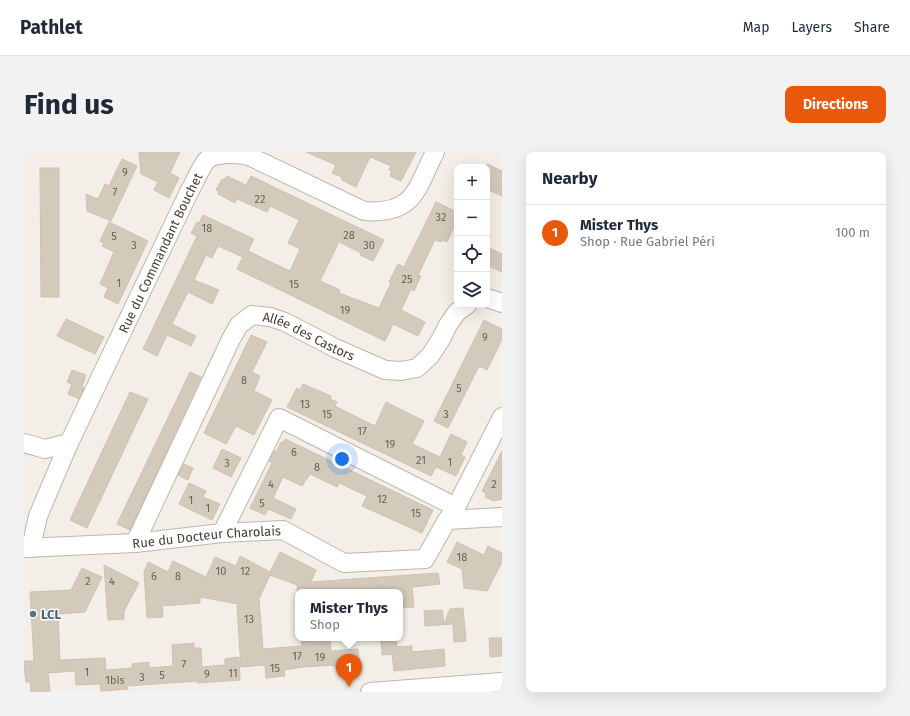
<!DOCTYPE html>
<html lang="en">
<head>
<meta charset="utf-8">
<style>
  body { margin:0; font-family:"Fira Sans",sans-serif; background:#f2f2f3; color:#1f2937 }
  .controls { position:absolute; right:12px; top:12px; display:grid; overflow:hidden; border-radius:8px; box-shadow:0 4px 16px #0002 }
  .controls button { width:36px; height:36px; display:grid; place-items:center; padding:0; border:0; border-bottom:1px solid #e0e1e3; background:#fff; color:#1f2937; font:20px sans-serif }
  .you { position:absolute; left:318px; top:307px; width:14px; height:14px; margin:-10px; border:3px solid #fff; border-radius:50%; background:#1a73e8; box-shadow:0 0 0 6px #1a73e833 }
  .badge { display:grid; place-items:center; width:26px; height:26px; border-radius:50%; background:#ea580c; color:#fff; font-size:13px; font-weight:700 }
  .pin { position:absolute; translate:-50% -33px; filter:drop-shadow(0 1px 2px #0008) }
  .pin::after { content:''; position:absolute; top:21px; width:14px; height:12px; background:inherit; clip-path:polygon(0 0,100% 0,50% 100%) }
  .popup { position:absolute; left:271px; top:437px; width:108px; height:52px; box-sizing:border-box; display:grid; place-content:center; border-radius:8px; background:#fff; filter:drop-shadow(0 1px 3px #0005); font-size:13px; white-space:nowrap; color:#747a83 }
  .popup b { font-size:15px; color:#1f2937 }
  .popup::after { content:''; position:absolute; left:50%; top:100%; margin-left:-8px; border:8px solid transparent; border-top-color:#fff }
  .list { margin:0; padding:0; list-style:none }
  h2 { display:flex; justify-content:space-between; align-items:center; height:52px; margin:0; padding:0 16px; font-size:17px }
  h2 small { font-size:13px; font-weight:400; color:#747a83 }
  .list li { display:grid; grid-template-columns:26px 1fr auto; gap:12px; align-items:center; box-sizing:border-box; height:56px; padding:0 16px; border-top:1px solid #e0e1e3 }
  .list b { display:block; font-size:15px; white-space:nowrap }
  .list p { margin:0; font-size:13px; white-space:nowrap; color:#747a83 }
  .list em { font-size:13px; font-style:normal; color:#747a83 }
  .icon { flex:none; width:22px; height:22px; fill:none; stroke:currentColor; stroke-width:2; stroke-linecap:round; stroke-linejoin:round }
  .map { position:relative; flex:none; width:478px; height:540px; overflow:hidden; border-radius:8px }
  header { display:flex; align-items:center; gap:24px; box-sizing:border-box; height:56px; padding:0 20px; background:#fff; border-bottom:1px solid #e0e1e3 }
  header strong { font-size:19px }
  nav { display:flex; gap:22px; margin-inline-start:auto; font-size:14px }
  .intro { display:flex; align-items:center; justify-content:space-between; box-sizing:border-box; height:96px; padding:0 24px }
  h1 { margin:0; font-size:28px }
  .button { padding:10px 18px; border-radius:8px; background:#ea580c; color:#fff; font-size:14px; font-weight:700 }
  main { display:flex; gap:24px; padding:0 24px }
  aside { flex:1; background:#fff; border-radius:8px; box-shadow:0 4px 16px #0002 }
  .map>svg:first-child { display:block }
</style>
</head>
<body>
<header>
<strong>Pathlet</strong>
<nav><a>Map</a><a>Layers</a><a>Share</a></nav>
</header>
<div class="intro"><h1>Find us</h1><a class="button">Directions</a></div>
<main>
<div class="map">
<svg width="478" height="540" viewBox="0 0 478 540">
  <rect width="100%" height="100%" fill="#f3eee7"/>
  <g fill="#d4cabc" stroke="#cec1b0">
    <path d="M115 0H156L146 21 155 26 145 46 130 38 134 30 117 22Z"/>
    <path d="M282 0H392L377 29 366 24 368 19 365 18 367 14 346 5 332 35 320 29 317 27 318 25 308 21 312 13Z"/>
    <path d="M98 7 113 14 87 69 63 59 62 42 74 47 81 32 85 34Z"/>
    <path d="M463 12 478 19V44L463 37Z"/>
    <path d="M16 16H35V145H17Z"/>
    <path d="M203 24 222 33 227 24 360 88 349 109 336 103 337 101 315 90 296 129 316 138 315 141 355 156 367 131 365 130 374 112 380 115 412 50 433 60V79L429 77 423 90 418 88 417 90 411 88 394 123 397 124 390 139 387 137 377 158 401 170 394 184 369 172 361 189 213 117 219 105 194 94 188 106 182 103 170 128 195 138 188 152 164 140 148 172 172 184 167 194 143 183 133 204 119 197 173 84 167 81 173 70 175 71 179 63 230 87 224 99 266 119 276 97 264 91 275 68 246 54 243 60 213 47 211 51 194 42 195 39 192 38 198 27 200 28Z"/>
    <path d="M85 70 124 89 94 152 80 145 84 136 76 132 90 100 78 94 80 91 76 89Z"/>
    <path d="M463 95 478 102V120L463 113Z"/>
    <path d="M42 167 80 185 71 202 33 184Z"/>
    <path d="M460 168 478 177V187L463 218 455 214 424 276 410 269Z"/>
    <path d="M227 183 243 190 228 220 236 224 230 239 248 248 230 283 212 274 202 292 180 281Z"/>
    <path d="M48 218 62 223 58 235 60 236 55 247 44 242 48 232 43 230Z"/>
    <path d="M166 220 177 225 106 378 93 372Z"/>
    <path d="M279 232 307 244 306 247 313 250 311 254 351 274 362 250 400 269 388 292 416 305 427 282 443 290 437 303 441 305 432 324 412 315 407 324 263 255 273 236 276 238Z"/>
    <path d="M106 240 124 247 63 376 46 368Z"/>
    <path d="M261 287 409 358 398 381 338 354 343 344 315 331 313 335 286 322 278 334 259 325 249 346 272 357 267 367 244 357 241 363 226 356 248 311 245 309 250 299 252 300 257 290 259 291Z"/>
    <path d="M198 297 217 306 207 325 189 316Z"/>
    <path d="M478 299V347L470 349 461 345 462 341 458 339Z"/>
    <path d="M160 312 169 316 164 328 154 323Z"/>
    <path d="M165 331 182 339 179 345 196 352 188 368 155 352Z"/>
    <path d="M433 390 460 403 464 394 478 401V410L463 439 440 436 438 417 423 410Z"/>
    <path d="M256 400 292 418 287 430 414 421 416 432 388 435 390 455 376 456V440H365V436L320 440H274V448L273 433 246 423 235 447 239 497 278 494 277 488 306 486 307 499 334 497 336 516 312 517V514H308V513L280 515 260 518 261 524 242 526 241 513 217 515 213 455 214 452 176 445V451L138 454 139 465 123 466 120 420 124 410 144 420 149 409 182 425 191 405 212 414 216 404 246 420Z"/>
    <path d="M80 413 115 431 100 459V467L84 468Z"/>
    <path d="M58 416 78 425 61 460 34 462 36 508 81 506 82 518 108 516V512L125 510V516L149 514 148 493 170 491V496H177L178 515 201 513V507L215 505 216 528 173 531V529L103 534 104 537 77 539 76 532 52 533 51 519 24 521 26 539 7 540 6 530H2L0 514V509H10L6 440 47 438Z"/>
    <path d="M439 456 442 489 430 490 429 472 401 474 400 459 418 458 420 472 426 457Z"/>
    <path d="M357 486H372L373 495 388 494V500L420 497 421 514 370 519 368 502 358 503Z"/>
    <path d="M465 486H478V504L466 505Z"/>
  </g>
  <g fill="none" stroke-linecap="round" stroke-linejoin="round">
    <g stroke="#beb6a9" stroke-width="20">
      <g id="minor">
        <path d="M463 146 478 151"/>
        <path d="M0 291 21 297 45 291"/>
        <path d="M426 364 432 355 478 265"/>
        <path d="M198 381 255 266 432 355"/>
        <path id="s1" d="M111 391 207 187 215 173 228 163 246 165 261 170 311 196 361 218 377 219 393 216 406 204 417 187 424 173 433 160 443 153"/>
        <path id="s2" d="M0 396 111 391 198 381 259 378 320 411 401 407 423 368 478 365"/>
        <path id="s3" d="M7 396 14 364 45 291 165 40C171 30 175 18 182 9 190 0 216 1 227 5L340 59C390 63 392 38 411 0"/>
        <path d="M346 540 478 530"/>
      </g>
    </g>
    <use href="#minor" stroke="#fff" stroke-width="18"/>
  </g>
  <circle fill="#5c6f8a" stroke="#fff" stroke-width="1.5" cx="9" cy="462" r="4"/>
  <g text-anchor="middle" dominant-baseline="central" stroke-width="3" stroke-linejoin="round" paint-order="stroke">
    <g font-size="11" fill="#696258">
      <text x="101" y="20">9</text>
      <text x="91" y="40">7</text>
      <text x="236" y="47">22</text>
      <text x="417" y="65">32</text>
      <text x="183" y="76">18</text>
      <text x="325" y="83">28</text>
      <text x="90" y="84">5</text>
      <text x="110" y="93">3</text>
      <text x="345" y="93">30</text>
      <text x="383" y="127">25</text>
      <text x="95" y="131">1</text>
      <text x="270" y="132">15</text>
      <text x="321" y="158">19</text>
      <text x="461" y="185">9</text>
      <text x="220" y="228">8</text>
      <text x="435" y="236">5</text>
      <text x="281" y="252">13</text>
      <text x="303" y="262">15</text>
      <text x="422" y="262">3</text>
      <text x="338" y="279">17</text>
      <text x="366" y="292">19</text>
      <text x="270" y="300">6</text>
      <text x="397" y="308">21</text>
      <text x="426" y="310">1</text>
      <text x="203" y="311">3</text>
      <text x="293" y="315">8</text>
      <text x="247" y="332">4</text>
      <text x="470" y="332">2</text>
      <text x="358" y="347">12</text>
      <text x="167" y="348">1</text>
      <text x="238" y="351">5</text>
      <text x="184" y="356">1</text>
      <text x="392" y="361">15</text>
      <text x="438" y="405">18</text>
      <text x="197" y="419">10</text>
      <text x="221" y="419">12</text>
      <text x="130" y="424">6</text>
      <text x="154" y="424">8</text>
      <text x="64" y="429">2</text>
      <text x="88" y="429">4</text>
      <text x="225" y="467">13</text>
      <text x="273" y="504">17</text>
      <text x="296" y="505">19</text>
      <text x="160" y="512">7</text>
      <text x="251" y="516">15</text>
      <text x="63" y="520">1</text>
      <text x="209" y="521">11</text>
      <text x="183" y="522">9</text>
      <text x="138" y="523">5</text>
      <text x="118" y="525">3</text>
      <text x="91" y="528">1bis</text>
    </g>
    <g font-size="13" fill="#453f36" stroke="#fff">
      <text stroke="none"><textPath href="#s3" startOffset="323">Rue du Commandant Bouchet</textPath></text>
      <text stroke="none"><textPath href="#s1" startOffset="319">Allée des Castors</textPath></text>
      <text stroke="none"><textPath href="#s2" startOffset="183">Rue du Docteur Charolais</textPath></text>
    </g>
    <g font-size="13" font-weight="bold" fill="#4e5e75" stroke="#fff" text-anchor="start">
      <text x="17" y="462">LCL</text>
    </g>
  </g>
</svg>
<div class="controls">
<button>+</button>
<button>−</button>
<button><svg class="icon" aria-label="locate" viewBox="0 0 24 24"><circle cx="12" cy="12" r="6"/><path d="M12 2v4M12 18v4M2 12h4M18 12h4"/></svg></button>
<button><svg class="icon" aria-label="layers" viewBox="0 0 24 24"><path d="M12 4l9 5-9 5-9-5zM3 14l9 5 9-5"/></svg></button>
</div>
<div class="you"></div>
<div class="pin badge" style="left:325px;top:535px">1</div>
<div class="popup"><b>Mister Thys</b>Shop</div>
</div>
<aside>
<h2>Nearby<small></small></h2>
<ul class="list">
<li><span class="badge">1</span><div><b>Mister Thys</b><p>Shop · Rue Gabriel Péri</p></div><em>100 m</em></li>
</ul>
</aside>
</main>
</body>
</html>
